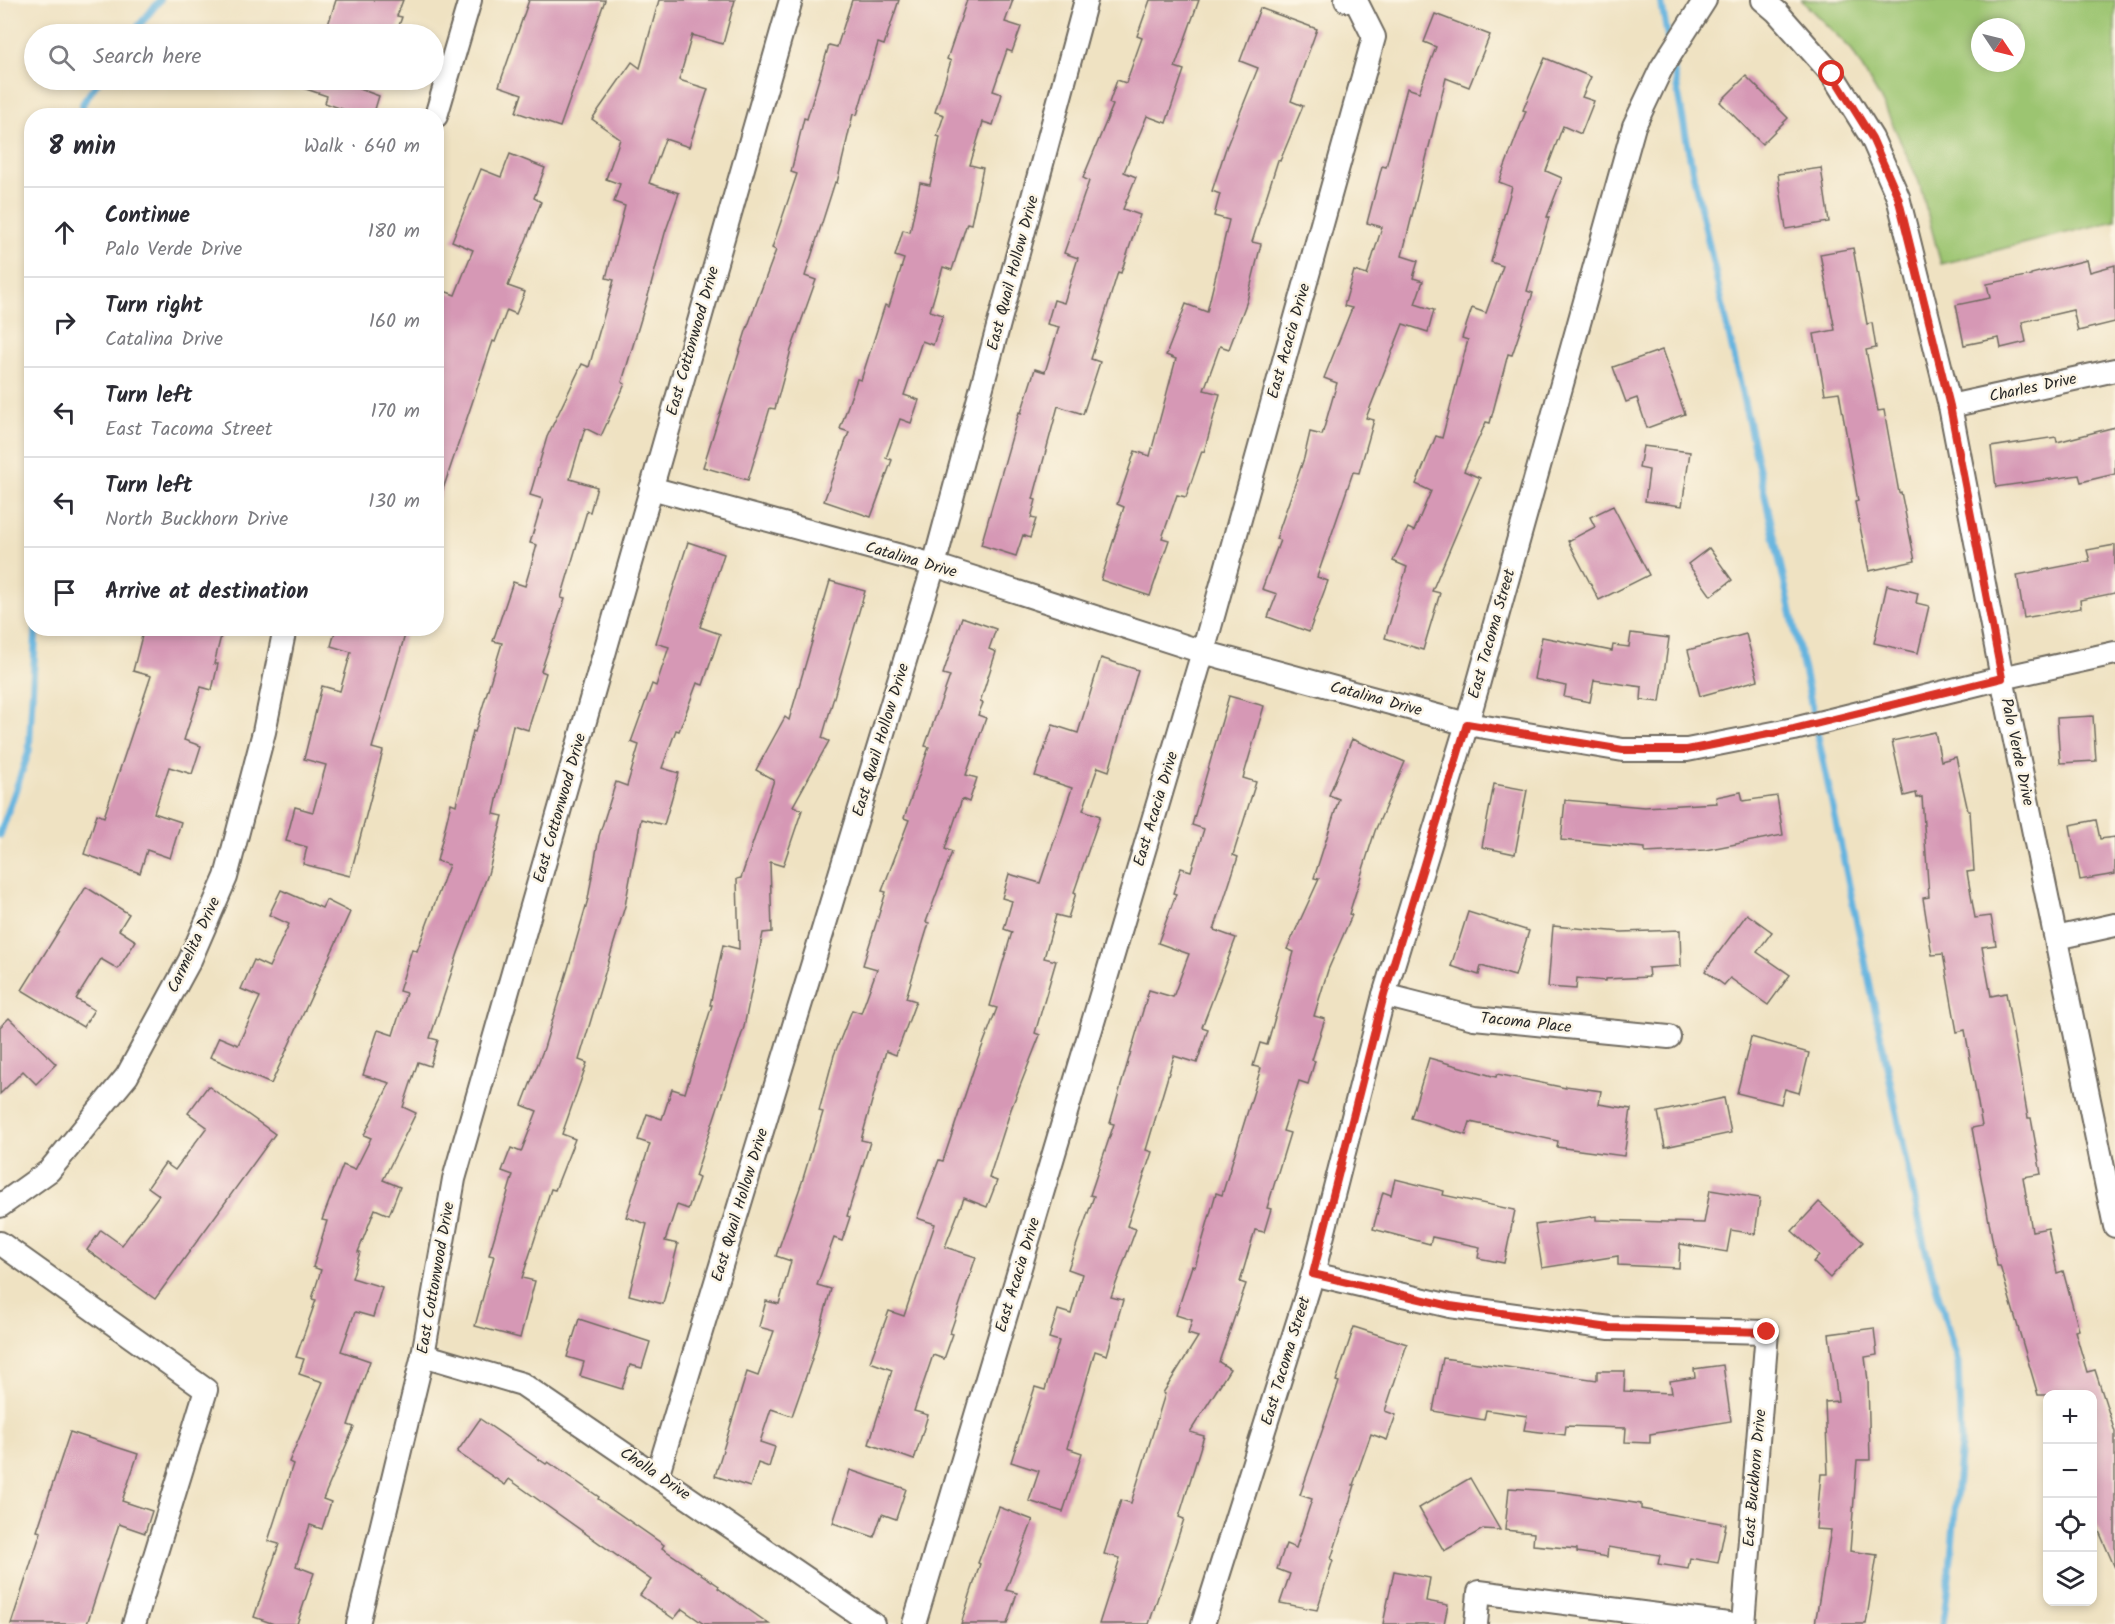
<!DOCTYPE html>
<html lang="en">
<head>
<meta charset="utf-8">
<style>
  body { margin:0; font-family:Kalam,sans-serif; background:#f2f2f3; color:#2b2b33 }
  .controls { position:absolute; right:18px; bottom:18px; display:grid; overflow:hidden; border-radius:12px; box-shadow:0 3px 9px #0003 }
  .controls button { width:54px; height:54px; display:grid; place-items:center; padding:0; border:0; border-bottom:2px solid #e1e1e2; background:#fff; color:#2b2b33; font:30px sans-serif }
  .compass { position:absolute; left:1971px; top:18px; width:54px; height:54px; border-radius:50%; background:#fff; box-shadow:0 3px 9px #0003; rotate:125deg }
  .stop { position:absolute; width:18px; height:18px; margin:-14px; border:4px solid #d93025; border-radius:50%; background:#fff }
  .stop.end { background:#d93025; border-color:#fff; box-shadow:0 2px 6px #0008 }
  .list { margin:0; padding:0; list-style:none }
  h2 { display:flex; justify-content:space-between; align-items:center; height:78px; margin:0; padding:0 24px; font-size:26px }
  h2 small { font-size:20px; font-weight:400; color:#7c7c81 }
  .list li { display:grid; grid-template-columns:39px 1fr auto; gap:18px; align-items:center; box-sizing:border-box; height:90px; padding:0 24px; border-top:2px solid #e1e1e2 }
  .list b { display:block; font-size:22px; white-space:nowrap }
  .list p { margin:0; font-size:20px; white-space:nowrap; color:#7c7c81 }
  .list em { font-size:20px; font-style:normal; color:#7c7c81 }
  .icon { flex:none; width:33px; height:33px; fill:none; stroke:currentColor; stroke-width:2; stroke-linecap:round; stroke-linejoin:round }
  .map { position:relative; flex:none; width:2115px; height:1624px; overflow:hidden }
  .search { position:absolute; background:#fff; box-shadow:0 3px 9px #0003; left:24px; top:24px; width:420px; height:66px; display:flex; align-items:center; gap:15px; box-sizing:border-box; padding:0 21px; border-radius:33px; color:#7c7c81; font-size:22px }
  .panel { position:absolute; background:#fff; box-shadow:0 3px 9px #0003; left:24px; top:108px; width:420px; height:528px; border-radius:24px }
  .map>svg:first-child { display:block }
</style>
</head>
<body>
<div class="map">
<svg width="2115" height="1624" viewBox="0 0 2115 1624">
  <rect width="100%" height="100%" fill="#fcf5e5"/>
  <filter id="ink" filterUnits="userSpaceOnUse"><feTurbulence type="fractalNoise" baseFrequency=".0167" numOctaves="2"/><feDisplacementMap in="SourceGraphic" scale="12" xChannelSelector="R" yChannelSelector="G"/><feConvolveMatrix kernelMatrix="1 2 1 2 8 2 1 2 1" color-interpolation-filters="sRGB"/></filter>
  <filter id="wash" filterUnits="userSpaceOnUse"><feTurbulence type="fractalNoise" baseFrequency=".008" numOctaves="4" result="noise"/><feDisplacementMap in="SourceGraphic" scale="24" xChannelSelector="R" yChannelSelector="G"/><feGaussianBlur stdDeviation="1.35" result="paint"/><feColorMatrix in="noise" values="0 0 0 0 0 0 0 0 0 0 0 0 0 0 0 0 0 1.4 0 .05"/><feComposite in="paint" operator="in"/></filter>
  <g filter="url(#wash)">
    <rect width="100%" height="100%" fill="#efe2c2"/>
    <path fill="#9cc571" stroke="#64784e" stroke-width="1.5" fill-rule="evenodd" d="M1801 0H2115V221L1941 264 1919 182 1885 107 1851 49ZM1980 27H2016V63H1980Z"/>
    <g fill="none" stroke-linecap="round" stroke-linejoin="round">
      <g stroke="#65b4df" stroke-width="7">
        <path d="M1661 0 1669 45"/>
        <path d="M132 34 160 0"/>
        <path d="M1672 61 1693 173 1807 684 1925 1248 1958 1363 1961 1444 1950 1569 1943 1624"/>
        <path d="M81 116 83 103 99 80"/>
        <path d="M0 835 29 751 36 628"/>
      </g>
    </g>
    <g id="blocks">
      <g fill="#d698b5">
        <path d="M336 0H403L397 16 402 17 396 34H325Z"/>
        <path d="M529 0H605L560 127 516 112 522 94 499 86Z"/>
        <path d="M659 0H735L723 44 692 35 679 80 708 89 689 147 665 139 649 183 679 193 665 233 650 289 622 382 625 384 601 436 585 428 570 479 597 487 590 512 587 511 561 598 565 599 541 671 546 673 528 730 513 725 494 814 503 816 488 874 458 953 430 1038 438 1040 430 1066 418 1062 403 1107 416 1113 383 1180 400 1187 389 1215 375 1209 358 1252H360L352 1278 382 1287 373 1317 355 1312 341 1351 370 1361 348 1425 354 1427 323 1499 331 1502 322 1529 310 1525 296 1566 314 1573 297 1624H274L254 1617 279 1544 268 1541 293 1464 289 1462 323 1382 299 1374 304 1359 296 1357 316 1300 312 1299 321 1270 313 1267 327 1221 322 1220 343 1165 355 1170 371 1138 364 1135 390 1083 363 1075 378 1030 393 1035 406 993 399 991 412 949 417 951 449 865 437 861 451 803 456 805 473 731 475 732 502 643 493 641 513 582 525 586 537 545 530 543 543 499 530 495 547 437 582 364 589 367 614 280 606 278 625 206 614 202 620 184 606 179 620 139 592 119 632 62 640 68Z"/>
        <path d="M852 0H899L884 45 878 43 857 115 853 114 837 183 835 182 805 276 816 280 791 350 775 409 770 408 748 480 703 467 746 331 776 250 772 248 797 174 791 172 804 118 807 119 829 45 837 47Z"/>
        <path d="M967 0H1013L1005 22 1021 27 1012 52 1007 50 993 91 1002 94 993 125 983 122 970 165 983 168 971 224 967 223 952 270 943 267 930 311 943 315 933 345 922 341 904 395 919 400 911 423 900 419 886 458 892 460 871 517 824 501 849 432 840 429 857 379 861 380 885 305 889 307 904 259 895 256 903 230 910 232 920 183 930 185 940 137 937 136 944 115 935 112 951 61 947 59Z"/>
        <path d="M1150 0H1199L1175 67 1184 70 1166 123 1147 116 1124 172 1136 177 1123 209 1140 215 1121 273 1118 272 1091 359 1100 362 1083 414 1058 406 1033 499 1036 500 1031 518 1036 519 1030 538 1023 535 1016 556 981 545 1019 412 1021 413 1035 369 1045 372 1059 327 1047 324 1054 300 1064 303 1078 258 1064 253 1089 181 1083 178 1113 105 1109 103 1117 80 1126 83 1142 38 1137 36Z"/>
        <path d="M1260 8 1317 29 1291 101 1303 106 1280 161 1278 160 1252 242 1261 244 1247 301 1229 349 1220 346 1204 390 1220 394 1204 452 1202 451 1186 497 1177 495 1162 538 1169 540 1150 596 1101 580 1124 507 1117 504 1135 451 1150 456 1176 359 1166 355 1186 304 1207 312 1229 220 1214 216 1220 194 1212 191 1226 148 1258 68 1240 61Z"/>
        <path d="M1435 14 1490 35 1469 87 1446 78 1402 256 1418 261 1413 278 1423 281 1415 304 1434 310 1428 332 1403 324 1366 418 1374 420 1359 473 1353 472 1317 577 1328 581 1309 632 1268 617 1277 594 1262 589 1280 540 1276 539 1304 458 1310 432 1322 435 1337 383 1324 378 1352 308 1344 306 1354 271 1367 275 1382 227 1367 223 1382 166 1386 167 1407 88 1419 92 1436 47 1424 42Z"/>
        <path d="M1545 58 1591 77 1582 97 1594 101 1581 134 1563 126 1546 171 1562 178 1547 217H1549L1527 291 1533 293 1512 355 1508 354 1490 423 1486 422 1464 471 1480 478 1432 591 1440 593 1423 650 1385 638 1407 567 1393 561 1408 528 1414 531 1431 491 1416 484 1436 436 1442 438 1468 340 1462 338 1472 308 1486 313 1503 266 1491 262 1512 187 1499 182 1526 111 1523 110Z"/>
        <path d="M1746 76 1788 118 1762 144 1720 102Z"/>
        <path d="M289 80H363L360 89 379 96 373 116H362L325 103 327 96 288 83Z"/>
        <path d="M510 154 545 168 534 198 541 202 508 286 525 292 516 314 507 310 495 342 493 341 440 498H436V288L455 295 473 250 452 241 481 169 501 177Z"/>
        <path d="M1821 168 1829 222 1786 229 1778 174Z"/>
        <path d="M1853 248 1867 324 1872 323 1876 348 1866 350 1878 411 1884 410 1899 493 1901 492 1915 561 1869 571 1855 502 1858 501 1839 392 1825 394 1814 334 1835 330 1820 254Z"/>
        <path d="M2087 260 2090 272 2115 265V322L2078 331 2073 310 2022 322 2026 342 2001 348 1999 338 1964 345 1956 305 1990 298 1987 284 2031 275V274Z"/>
        <path d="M1662 350 1685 414 1647 428 1637 398 1626 402 1613 367Z"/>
        <path d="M2115 427V474L2081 482 2079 475 1996 487 1991 447 2056 437 2057 442Z"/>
        <path d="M1643 446 1690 452 1682 506 1645 501 1649 470 1639 468Z"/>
        <path d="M1613 506 1649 575 1599 600 1568 541 1595 527 1590 517Z"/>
        <path d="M688 542 724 554 700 627 720 634 703 685 697 683 679 731 676 730 662 768 679 773 664 825 641 819 625 906 579 1060 587 1063 562 1134 575 1139 555 1190 551 1189 522 1278 535 1281 520 1338 475 1326 494 1256 489 1255 513 1175 502 1171 511 1148 521 1152 537 1111 522 1105 544 1048 570 962 588 899 599 836 616 782 627 786 639 745 631 742 652 684 656 686 669 647 656 643Z"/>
        <path d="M2115 545V593L2080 600 2081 608 2024 618 2017 575 2090 561 2087 550Z"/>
        <path d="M1709 548 1732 580 1711 596 1688 564Z"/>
        <path d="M830 581 865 591 822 738 829 741 793 806 802 810 783 866 770 862 772 932 763 933 744 1027 695 1176 699 1178 688 1209 677 1205 665 1241 678 1244 663 1304 629 1295 647 1224 626 1217 650 1144 638 1140 647 1114 662 1119 672 1089 685 1093 712 1005H710L723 945 739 949 737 879 741 878 774 780 756 770 785 717 789 720Z"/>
        <path d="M1887 585 1918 593 1916 603 1929 606 1918 653 1874 643Z"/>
        <path d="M962 617 996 629 989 649 996 652 980 702 983 703 978 715 986 718 966 775 977 778 969 802 962 799 945 849 952 852 926 922 929 923 906 998 916 1001 896 1055 886 1051 861 1140 870 1142 847 1216 850 1217 842 1241 834 1238 817 1285 831 1289 811 1362 792 1416 771 1409 760 1442 775 1447 769 1467 758 1463 750 1487 715 1476 747 1372 758 1376 774 1331 759 1327 766 1301 779 1304 791 1261 776 1256 802 1182 823 1112 819 1111 834 1055 852 1010 861 1013 877 969 863 965 886 892 882 891 909 820 904 818 929 747 925 746 950 676 943 674Z"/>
        <path d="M144 628H223L214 664H218L212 690 201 687 184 740 201 746 192 774 169 767 154 813 181 822 170 858 147 850 140 873 84 854 97 814 104 817 151 676 133 671Z"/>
        <path d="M336 628H407L372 748 383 751 350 876 303 864 307 847 286 841 295 807 313 812 326 765 304 759 322 686 340 691 351 652 331 646Z"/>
        <path d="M1631 633 1669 638 1660 702 1641 700 1642 687 1594 680 1590 702 1564 697 1566 686 1534 679 1542 637 1612 651 1613 645 1629 647Z"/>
        <path d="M1746 634 1758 680 1700 696 1688 650Z"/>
        <path d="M1101 658 1138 670 1109 771 1098 767 1083 810 1100 816 1074 892 1076 893 1068 918 1056 915 1044 958 1056 961 1035 1033 1040 1035 1011 1109 989 1178 997 1181 987 1207 964 1198 945 1247 976 1257 950 1333 953 1334 944 1359 933 1355 914 1411 928 1415 914 1460 869 1444 892 1370 870 1362 889 1311 904 1316 935 1224 917 1218 939 1160 943 1161 974 1068 997 1008 990 1006 1012 932 1004 929 1012 901 1002 898 1009 874 1040 883 1072 788 1035 776 1053 725 1078 733Z"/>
        <path d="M1229 696 1264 706 1243 778 1256 782 1233 855 1238 857 1214 930 1236 938 1202 1027 1208 1029 1197 1063 1174 1056 1146 1150 1152 1152 1127 1226 1136 1229 1111 1297 1123 1300 1107 1355 1095 1351 1067 1448 1082 1453 1063 1512 1029 1501 1039 1471 1011 1462 1035 1387 1045 1390 1059 1341 1049 1338 1058 1310 1071 1314 1082 1274 1068 1269 1094 1196 1090 1195 1114 1124 1110 1123 1149 990 1173 997 1189 954 1158 943 1176 894 1173 893 1181 868 1191 871 1204 829 1192 825Z"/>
        <path d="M2093 716 2096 761 2060 763 2057 718Z"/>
        <path d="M1935 732 1941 761 1956 757 1968 811H1970L1974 871 1967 872 1975 918 1991 916 1996 945 1982 947 1991 996 2006 993 2028 1118H2031L2041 1174 2023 1177 2032 1231 2048 1228 2057 1273 2063 1271 2079 1330 2075 1331 2087 1372 2095 1370 2115 1432V1568L2092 1515V1395H2038L2000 1266H1997L1972 1128 1982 1126 1965 1030 1957 1032 1943 954 1932 955 1923 898 1929 897 1922 797 1917 798 1916 793 1904 796 1892 741Z"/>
        <path d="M1352 739 1405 762 1375 831 1349 914 1352 915 1328 970 1314 1016 1325 1019 1312 1060 1315 1061 1308 1084 1299 1081 1283 1131 1290 1133 1267 1208 1271 1209 1264 1232 1255 1230 1240 1282 1246 1284 1219 1362 1230 1369 1190 1432 1204 1436 1179 1517 1184 1519 1149 1624H1099L1120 1558 1104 1554 1121 1500 1131 1503 1165 1394 1163 1393 1198 1337 1188 1334 1192 1320 1176 1315 1192 1266 1195 1267 1216 1193 1222 1195 1261 1068 1253 1066 1260 1043 1267 1045 1294 952 1287 949 1319 879 1314 878 1339 799 1329 795Z"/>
        <path d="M1494 784 1527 790 1515 854 1482 847Z"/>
        <path d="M1741 792 1743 801 1777 796 1783 835 1705 850 1645 853V848L1561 840 1565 800 1644 807 1717 803 1716 797Z"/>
        <path d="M2096 820 2100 839 2115 837V874L2080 880 2070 825Z"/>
        <path d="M86 887 129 914 119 930 136 941 118 969 101 959 76 999 94 1010 83 1027 22 990Z"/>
        <path d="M281 890 322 908 326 900 350 912 271 1084 210 1057 219 1037 238 1045 260 997 241 989 254 960 269 967 289 924 269 915Z"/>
        <path d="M1468 912 1529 931 1515 976 1481 966 1479 975 1451 966Z"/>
        <path d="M1747 914 1772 932 1757 952 1790 975 1768 1005 1730 978 1724 985 1705 971Z"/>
        <path d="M1553 926 1622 932 1680 930 1681 966 1648 968 1649 977 1605 979V981L1577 978 1576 989 1548 987Z"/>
        <path d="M9 1018 56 1064 36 1084 23 1071 0 1094V1027Z"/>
        <path d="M1751 1037 1809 1053 1799 1093 1785 1089 1781 1104 1737 1093Z"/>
        <path d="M1429 1058 1496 1077 1497 1074 1566 1088V1086L1601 1091 1599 1104 1631 1109 1624 1156 1557 1147 1558 1141 1470 1122 1466 1135 1411 1118Z"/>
        <path d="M208 1086 275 1134 155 1299 87 1250 101 1230 122 1245 159 1195 148 1187 165 1163 175 1170 207 1127 188 1113Z"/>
        <path d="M1724 1098 1731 1133 1665 1147 1658 1112Z"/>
        <path d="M1395 1179 1444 1191 1443 1195 1515 1210 1504 1263 1478 1258 1480 1247 1432 1237 1430 1244 1373 1229 1383 1192 1391 1195Z"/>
        <path d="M1710 1190 1760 1198 1755 1234 1731 1230 1727 1252 1680 1244 1679 1268 1618 1265V1256L1542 1268 1535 1225 1596 1216V1220L1704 1223Z"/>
        <path d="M1819 1202 1863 1242 1830 1278 1813 1262 1819 1255 1792 1231Z"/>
        <path d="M579 1319 650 1342 642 1368 630 1365 622 1389 580 1376 584 1362 567 1357Z"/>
        <path d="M1354 1327 1407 1344 1385 1411 1396 1415 1387 1440 1371 1434 1353 1485H1355L1331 1559 1333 1560 1317 1610 1280 1603 1290 1574 1277 1569 1286 1544 1296 1548 1312 1499 1300 1495 1339 1382 1336 1381Z"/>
        <path d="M1874 1328 1877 1355 1865 1357 1868 1381 1870 1460H1857L1850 1551 1877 1555 1866 1624H1815L1831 1530 1816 1529 1821 1474H1828L1825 1402 1838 1401 1829 1334Z"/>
        <path d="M1443 1358 1597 1380V1371H1625L1624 1391 1672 1393 1670 1381 1695 1377 1694 1369 1723 1365 1731 1421 1650 1434V1443L1625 1442 1626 1428 1566 1426 1565 1435 1524 1430 1527 1416 1486 1410 1484 1420 1433 1411Z"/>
        <path d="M480 1419 546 1464 548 1462 599 1497 598 1499 664 1545 662 1548 719 1586 718 1588 769 1624H704L682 1609 674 1619 640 1595 651 1580 509 1479 505 1485 457 1452Z"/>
        <path d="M70 1432 138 1454 122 1501 152 1511 145 1533 119 1524 87 1624H11L41 1532 37 1531Z"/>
        <path d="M850 1470 906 1489 896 1519 882 1514 874 1537 833 1523Z"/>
        <path d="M1470 1478 1500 1530 1483 1529 1444 1551 1419 1508Z"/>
        <path d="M1509 1488 1562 1492 1641 1504V1509L1726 1524 1718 1563 1690 1558 1688 1569 1658 1564 1660 1555 1608 1547 1607 1557 1577 1552V1549L1533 1545 1534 1533 1505 1530Z"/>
        <path d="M999 1507 1033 1520 1006 1590 1017 1593 1007 1624H961L980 1564 978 1563Z"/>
        <path d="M1394 1571 1430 1578 1426 1601 1448 1605 1444 1624H1383Z"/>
      </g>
    </g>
  </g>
  <g filter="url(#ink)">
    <use href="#blocks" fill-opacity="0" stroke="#706b60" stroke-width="1.5"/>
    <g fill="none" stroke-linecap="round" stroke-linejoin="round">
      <g stroke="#706b60" stroke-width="26">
        <g id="minor">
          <path d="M1763 0 1777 12 1832 74 1872 138 1898 197 1950 406 2002 678 2115 1226"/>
          <path d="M436 116 470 0"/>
          <path d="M1950 406 2115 370"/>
          <path d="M651 488 934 565 1203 652 1467 724 1623 750H1687L1794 729 2002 678 2115 653"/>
          <path d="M2056 938 2115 925"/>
          <path d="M1384 995 1474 1018 1669 1037"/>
          <path d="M0 1206 49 1171 127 1076 190 960 226 877 264 732 285 628"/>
          <path d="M0 1243 206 1390 134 1624"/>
          <path d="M1313 1274 1450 1306 1610 1328 1767 1332 1743 1624"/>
          <path d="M423 1355 522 1384 873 1624"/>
          <path d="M657 1476 934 565 1086 0"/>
          <path d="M358 1624 423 1355 454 1179 791 0"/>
          <path d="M914 1624 1203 652 1374 37 1357 3 1346 0"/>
          <path d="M1203 1624 1313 1274 1384 995 1467 724 1634 126 1661 69 1705 0"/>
          <path d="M1476 1624 1479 1592 1728 1624"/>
        </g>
      </g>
      <use href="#minor" stroke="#fff" stroke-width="22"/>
    </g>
  </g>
  <g fill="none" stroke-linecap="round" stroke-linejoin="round" filter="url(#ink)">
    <path stroke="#d93025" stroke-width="8" d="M1767 1332 1610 1328 1450 1306 1313 1274 1384 995 1467 724 1623 750H1687L1794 729 2002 678 1950 406 1898 197 1872 138 1832 74"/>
  </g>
  <g text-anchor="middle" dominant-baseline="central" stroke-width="5" stroke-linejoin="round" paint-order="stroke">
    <g font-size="16" fill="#2b2b2b" stroke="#fcf5e5">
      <text transform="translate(1013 273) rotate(-75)">East Quail Hollow Drive</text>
      <text transform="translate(693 341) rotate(-74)">East Cottonwood Drive</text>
      <text transform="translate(1289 341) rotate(-74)">East Acacia Drive</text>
      <text transform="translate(2033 388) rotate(-12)">Charles Drive</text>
      <text transform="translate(911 560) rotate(16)">Catalina Drive</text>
      <text transform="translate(1492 634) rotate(-74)">East Tacoma Street</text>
      <text transform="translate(1376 699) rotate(15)">Catalina Drive</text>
      <text transform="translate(881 740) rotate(-73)">East Quail Hollow Drive</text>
      <text transform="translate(2017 752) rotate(78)">Palo Verde Drive</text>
      <text transform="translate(560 808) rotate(-74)">East Cottonwood Drive</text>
      <text transform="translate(1156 809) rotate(-73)">East Acacia Drive</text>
      <text transform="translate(194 945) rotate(-65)">Carmelita Drive</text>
      <text transform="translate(1526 1023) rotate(6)">Tacoma Place</text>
      <text transform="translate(740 1205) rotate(-73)">East Quail Hollow Drive</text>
      <text transform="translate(1018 1275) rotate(-73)">East Acacia Drive</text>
      <text transform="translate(436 1278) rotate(-80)">East Cottonwood Drive</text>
      <text transform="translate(1286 1361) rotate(-73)">East Tacoma Street</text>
      <text transform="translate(655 1474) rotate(34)">Cholla Drive</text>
      <text transform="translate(1755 1478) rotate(-85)">East Buckhorn Drive</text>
    </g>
  </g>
</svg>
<div class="controls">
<button>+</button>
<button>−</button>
<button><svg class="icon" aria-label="locate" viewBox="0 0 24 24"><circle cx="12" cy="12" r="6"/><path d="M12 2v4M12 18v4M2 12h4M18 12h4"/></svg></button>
<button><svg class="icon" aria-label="layers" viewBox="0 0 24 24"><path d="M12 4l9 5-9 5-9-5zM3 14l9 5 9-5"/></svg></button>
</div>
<svg class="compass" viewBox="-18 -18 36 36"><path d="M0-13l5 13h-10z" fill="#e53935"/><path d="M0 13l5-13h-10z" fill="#7c7c81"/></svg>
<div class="stop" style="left:1832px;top:74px"></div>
<div class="stop end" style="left:1767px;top:1332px"></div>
<div class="search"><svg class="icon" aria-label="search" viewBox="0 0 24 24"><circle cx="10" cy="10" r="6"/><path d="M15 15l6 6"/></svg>Search here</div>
<section class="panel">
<h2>8 min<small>Walk · 640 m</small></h2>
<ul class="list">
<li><svg class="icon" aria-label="ahead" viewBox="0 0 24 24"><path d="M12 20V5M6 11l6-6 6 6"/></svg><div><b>Continue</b><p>Palo Verde Drive</p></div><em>180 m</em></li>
<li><svg class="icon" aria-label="right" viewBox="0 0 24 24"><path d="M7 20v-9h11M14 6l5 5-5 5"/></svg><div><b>Turn right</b><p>Catalina Drive</p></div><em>160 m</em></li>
<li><svg class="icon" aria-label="left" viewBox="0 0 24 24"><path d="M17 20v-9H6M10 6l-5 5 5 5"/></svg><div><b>Turn left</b><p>East Tacoma Street</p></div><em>170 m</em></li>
<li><svg class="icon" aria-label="left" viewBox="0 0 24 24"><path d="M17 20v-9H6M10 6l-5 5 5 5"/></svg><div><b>Turn left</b><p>North Buckhorn Drive</p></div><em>130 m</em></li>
<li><svg class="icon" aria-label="arrive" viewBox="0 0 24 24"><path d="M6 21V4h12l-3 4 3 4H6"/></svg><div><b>Arrive at destination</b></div></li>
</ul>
</section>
</div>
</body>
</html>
